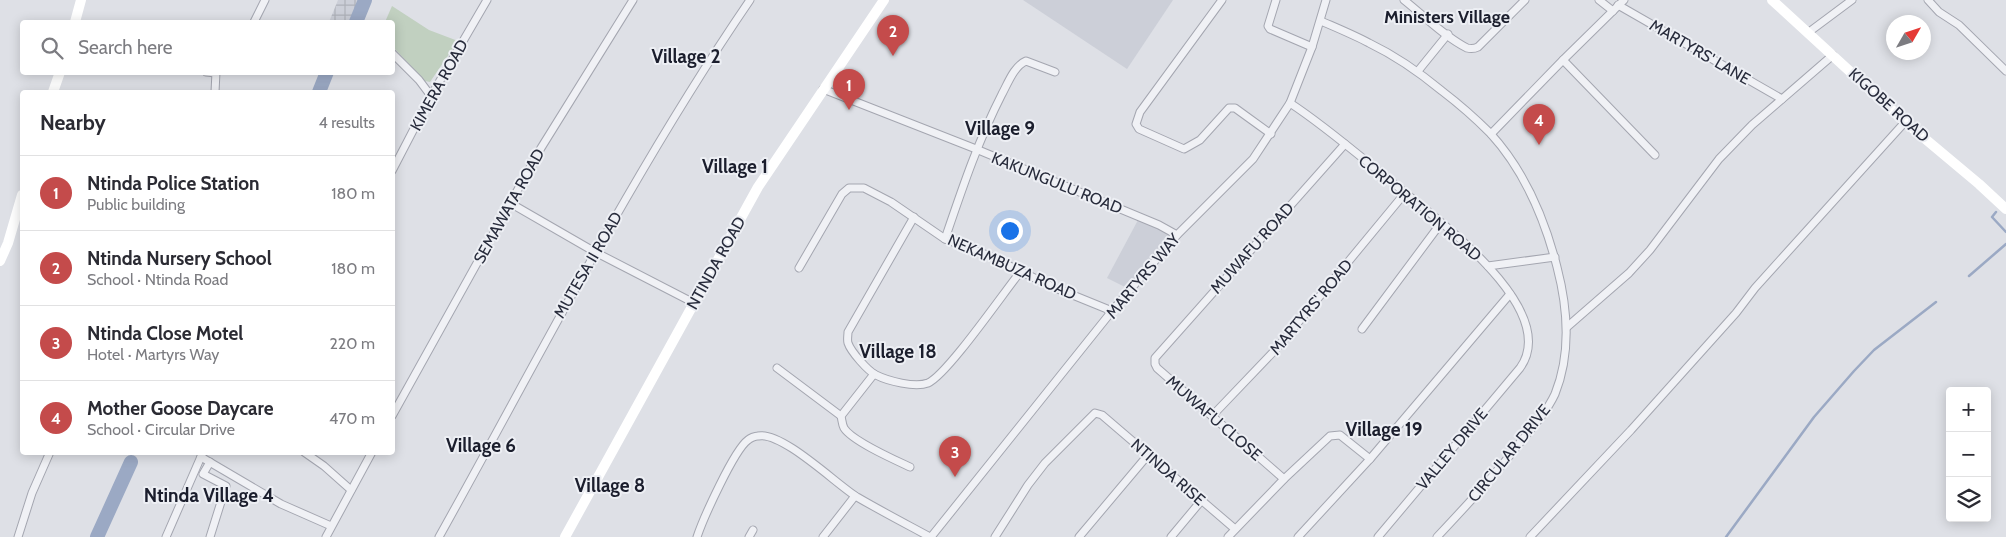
<!DOCTYPE html>
<html lang="en">
<head>
<meta charset="utf-8">
<style>
  body { margin:0; font-family:Cabin,sans-serif; background:#f7f7f7; color:#2b2b33 }
  .controls { position:absolute; right:15px; bottom:15px; display:grid; overflow:hidden; border-radius:5px; box-shadow:0 2px 12px #0003 }
  .controls button { width:45px; height:45px; display:grid; place-items:center; padding:0; border:0; border-bottom:1px solid #e1e1e2; background:#fff; color:#2b2b33; font:25px sans-serif }
  .compass { position:absolute; left:1886px; top:15px; width:45px; height:45px; border-radius:50%; background:#fff; box-shadow:0 2px 12px #0003; rotate:51deg }
  .you { position:absolute; left:1009px; top:230px; width:18px; height:18px; margin:-12px; border:4px solid #fff; border-radius:50%; background:#1a73e8; box-shadow:0 0 0 8px #1a73e833 }
  .badge { display:grid; place-items:center; width:32px; height:32px; border-radius:50%; background:#c44b4b; color:#fff; font-size:16px; font-weight:700 }
  .pin { position:absolute; translate:-50% -41px; filter:drop-shadow(0 1px 2px #0008) }
  .pin::after { content:''; position:absolute; top:26px; width:18px; height:15px; background:inherit; clip-path:polygon(0 0,100% 0,50% 100%) }
  .list { margin:0; padding:0; list-style:none }
  h2 { display:flex; justify-content:space-between; align-items:center; height:65px; margin:0; padding:0 20px; font-size:21px }
  h2 small { font-size:16px; font-weight:400; color:#7c7c81 }
  .list li { display:grid; grid-template-columns:32px 1fr auto; gap:15px; align-items:center; box-sizing:border-box; height:75px; padding:0 20px; border-top:1px solid #e1e1e2 }
  .list b { display:block; font-size:19px; white-space:nowrap }
  .list p { margin:0; font-size:16px; white-space:nowrap; color:#7c7c81 }
  .list em { font-size:16px; font-style:normal; color:#7c7c81 }
  .icon { flex:none; width:28px; height:28px; fill:none; stroke:currentColor; stroke-width:2; stroke-linecap:round; stroke-linejoin:round }
  .map { position:relative; flex:none; width:2006px; height:537px; overflow:hidden }
  .search { position:absolute; background:#fff; box-shadow:0 2px 12px #0003; left:20px; top:20px; width:375px; height:55px; display:flex; align-items:center; gap:12px; box-sizing:border-box; padding:0 18px; border-radius:5px; color:#7c7c81; font-size:19px }
  .panel { position:absolute; background:#fff; box-shadow:0 2px 12px #0003; left:20px; top:90px; width:375px; height:365px; border-radius:5px }
  .map>svg:first-child { display:block }
</style>
</head>
<body>
<div class="map">
<svg width="2006" height="537" viewBox="0 0 2006 537">
  <defs>
    <pattern id="industrial-grid" width="8" height="8" patternUnits="userSpaceOnUse" patternTransform="scale(1.25)"><rect width="8" height="8" fill="#cccfd8"/><path d="M0 4h8M4 0v8" fill="none" stroke="#afb2ba"/></pattern>
  </defs>
  <rect width="100%" height="100%" fill="#dee0e6"/>
  <g fill="#cccfd8">
    <path d="M1023 0H1173L1127 69Z"/>
    <path d="M1138 220 1163 229 1168 236 1127 288 1107 278Z"/>
  </g>
  <path fill="url(#industrial-grid)" d="M338 0H363L354 22H329Z"/>
  <path fill="#c1d0c0" d="M392 6 429 30 458 41 430 82 425 81 393 47 392 22H385Z"/>
  <g fill="none" stroke-linecap="round" stroke-linejoin="round">
    <g stroke="#9ba9c4" stroke-width="2.5">
      <path d="M1996 212 1992 217 2006 232"/>
      <path d="M1969 276 2006 244"/>
      <path d="M1726 537 1814 417 1854 371 1874 350 1936 302"/>
    </g>
    <g stroke="#9ba9c4" stroke-width="14">
      <path d="M356 22 365 0"/>
      <path d="M319 92 327 72"/>
      <path d="M97 537 131 462"/>
    </g>
    <g stroke="#a4a6b0" stroke-width="9">
      <g id="street">
        <path d="M1222 0 1140 112 1136 124 1139 129 1184 149 1200 140 1229 108H1235L1271 134"/>
        <path d="M1276 0 1268 26 1270 29 1312 47"/>
        <path d="M1404 0C1423 15 1445 37 1467 48 1471 49 1474 49 1478 47L1525 0"/>
        <path d="M1599 0 1613 11"/>
        <path d="M1928 0 1939 12 1959 25 2006 71"/>
        <path d="M1618 5 1782 99"/>
        <path d="M1321 21C1337 28 1354 35 1369 43 1396 56 1419 72 1442 91 1459 104 1475 118 1490 133 1524 170 1545 220 1557 267 1568 309 1571 354 1555 394 1547 411 1534 426 1522 440 1496 474 1467 505 1437 537"/>
        <path d="M254 22 265 0"/>
        <path d="M1809 32 1852 0"/>
        <path d="M392 53 419 80 431 96"/>
        <path d="M1563 60 1655 155"/>
        <path d="M1418 71 1448 34"/>
        <path d="M206 72 216 73"/>
        <path d="M823 89 976 149 1159 225 1177 235"/>
        <path d="M215 92 216 72"/>
        <path d="M1290 103C1328 128 1363 159 1398 187 1436 219 1562 309 1520 368L1378 537"/>
        <path d="M1491 134 1563 60 1624 0"/>
        <path d="M392 171 431 96 487 0"/>
        <path d="M510 203 595 252 694 303"/>
        <path d="M914 217 848 332C848 335 847 340 848 343 851 352 868 371 876 375 888 381 915 388 928 383 947 375 1004 292 1021 271"/>
        <path d="M945 239C962 189 978 141 1002 94 1008 83 1014 66 1026 61L1055 72"/>
        <path d="M1488 266 1555 257"/>
        <path d="M799 268 842 194 849 188H864L891 202 945 239 987 255 1053 287 1112 311"/>
        <path d="M1567 327 1629 273 1650 250 1719 159 1752 125 1833 55"/>
        <path d="M1362 329 1441 223"/>
        <path d="M777 368 841 416"/>
        <path d="M874 374 841 416C842 420 842 424 844 428 852 441 895 460 910 467"/>
        <path d="M392 416 541 148 633 0"/>
        <path d="M1212 416 1277 348 1405 193"/>
        <path d="M304 452 324 466 351 490"/>
        <path d="M201 457 281 504 331 526"/>
        <path d="M210 462 203 474 226 486 210 537"/>
        <path d="M1284 479 1157 368 1155 364V358L1345 144"/>
        <path d="M18 537 32 493 50 452"/>
        <path d="M166 537 203 452"/>
        <path d="M326 537 372 452"/>
        <path d="M439 537C540 356 633 171 750 0"/>
        <path d="M697 537C703 519 734 450 748 440 750 438 755 436 758 436 782 431 836 484 857 497 881 511 906 524 930 537"/>
        <path d="M749 537 753 530"/>
        <path d="M823 537 855 496"/>
        <path d="M931 537 1112 311 1177 235 1253 159 1290 103 1312 47 1326 0"/>
        <path d="M995 537 1028 485 1045 463 1095 413 1102 415 1235 529"/>
        <path d="M1079 537 1148 455"/>
        <path d="M1171 537 1201 501"/>
        <path d="M1228 537 1284 479 1330 436 1340 435 1370 459"/>
        <path d="M1298 537 1370 459 1510 294"/>
        <path d="M1530 537 1631 430 1736 313 1755 288 1905 122"/>
      </g>
    </g>
    <use href="#street" stroke="#f0f1f5" stroke-width="7"/>
    <g stroke="#fff" stroke-width="10">
      <path d="M1772 0 1905 122 1979 184 2006 209"/>
      <path d="M75 22 81 0"/>
      <path d="M53 92 60 72"/>
      <path d="M0 261 8 243 22 195"/>
      <path d="M565 537 758 187 884 0"/>
    </g>
  </g>
  <g text-anchor="middle" dominant-baseline="central" stroke-width="4" stroke-linejoin="round" paint-order="stroke">
    <g font-size="16" fill="#282c3c" stroke="#edeff4">
      <text transform="translate(1700 52) rotate(30)">MARTYRS' LANE</text>
      <text transform="translate(439 85) rotate(-61)">KIMERA ROAD</text>
      <text transform="translate(1889 105) rotate(42)">KIGOBE ROAD</text>
      <text transform="translate(1057 183) rotate(22)">KAKUNGULU ROAD</text>
      <text transform="translate(509 206) rotate(-61)">SEMAWATA ROAD</text>
      <text transform="translate(1420 208) rotate(40)">CORPORATION ROAD</text>
      <text transform="translate(1252 248) rotate(-48)">MUWAFU ROAD</text>
      <text transform="translate(716 263) rotate(-61)">NTINDA ROAD</text>
      <text transform="translate(588 265) rotate(-60)">MUTESA II ROAD</text>
      <text transform="translate(1012 267) rotate(24)">NEKAMBUZA ROAD</text>
      <text transform="translate(1143 276) rotate(-50)">MARTYRS WAY</text>
      <text transform="translate(1311 307) rotate(-50)">MARTYRS' ROAD</text>
      <text transform="translate(1214 418) rotate(41)">MUWAFU CLOSE</text>
      <text transform="translate(1452 449) rotate(-50)">VALLEY DRIVE</text>
      <text transform="translate(1509 453) rotate(-51)">CIRCULAR DRIVE</text>
      <text transform="translate(1168 472) rotate(41)">NTINDA RISE</text>
    </g>
    <g font-size="18" font-weight="bold" fill="#1b1e2d" stroke="#edeff4">
      <text x="1447" y="17">Ministers Village</text>
    </g>
    <g font-size="19" font-weight="bold" fill="#1b1e2d" stroke="#edeff4">
      <text x="686" y="56">Village 2</text>
      <text x="1000" y="128">Village 9</text>
      <text x="735" y="166">Village 1</text>
      <text x="898" y="351">Village 18</text>
      <text x="1384" y="429">Village 19</text>
      <text x="481" y="445">Village 6</text>
      <text x="610" y="485">Village 8</text>
      <text x="209" y="495">Ntinda Village 4</text>
    </g>
  </g>
</svg>
<div class="controls">
<button>+</button>
<button>−</button>
<button><svg class="icon" aria-label="layers" viewBox="0 0 24 24"><path d="M12 4l9 5-9 5-9-5zM3 14l9 5 9-5"/></svg></button>
</div>
<svg class="compass" viewBox="-18 -18 36 36"><path d="M0-13l5 13h-10z" fill="#e53935"/><path d="M0 13l5-13h-10z" fill="#7c7c81"/></svg>
<div class="you"></div>
<div class="pin badge" style="left:849px;top:110px">1</div>
<div class="pin badge" style="left:893px;top:56px">2</div>
<div class="pin badge" style="left:955px;top:477px">3</div>
<div class="pin badge" style="left:1539px;top:145px">4</div>
<div class="search"><svg class="icon" aria-label="search" viewBox="0 0 24 24"><circle cx="10" cy="10" r="6"/><path d="M15 15l6 6"/></svg>Search here</div>
<section class="panel">
<h2>Nearby<small>4 results</small></h2>
<ul class="list">
<li><span class="badge">1</span><div><b>Ntinda Police Station</b><p>Public building</p></div><em>180 m</em></li>
<li><span class="badge">2</span><div><b>Ntinda Nursery School</b><p>School · Ntinda Road</p></div><em>180 m</em></li>
<li><span class="badge">3</span><div><b>Ntinda Close Motel</b><p>Hotel · Martyrs Way</p></div><em>220 m</em></li>
<li><span class="badge">4</span><div><b>Mother Goose Daycare</b><p>School · Circular Drive</p></div><em>470 m</em></li>
</ul>
</section>
</div>
</body>
</html>
